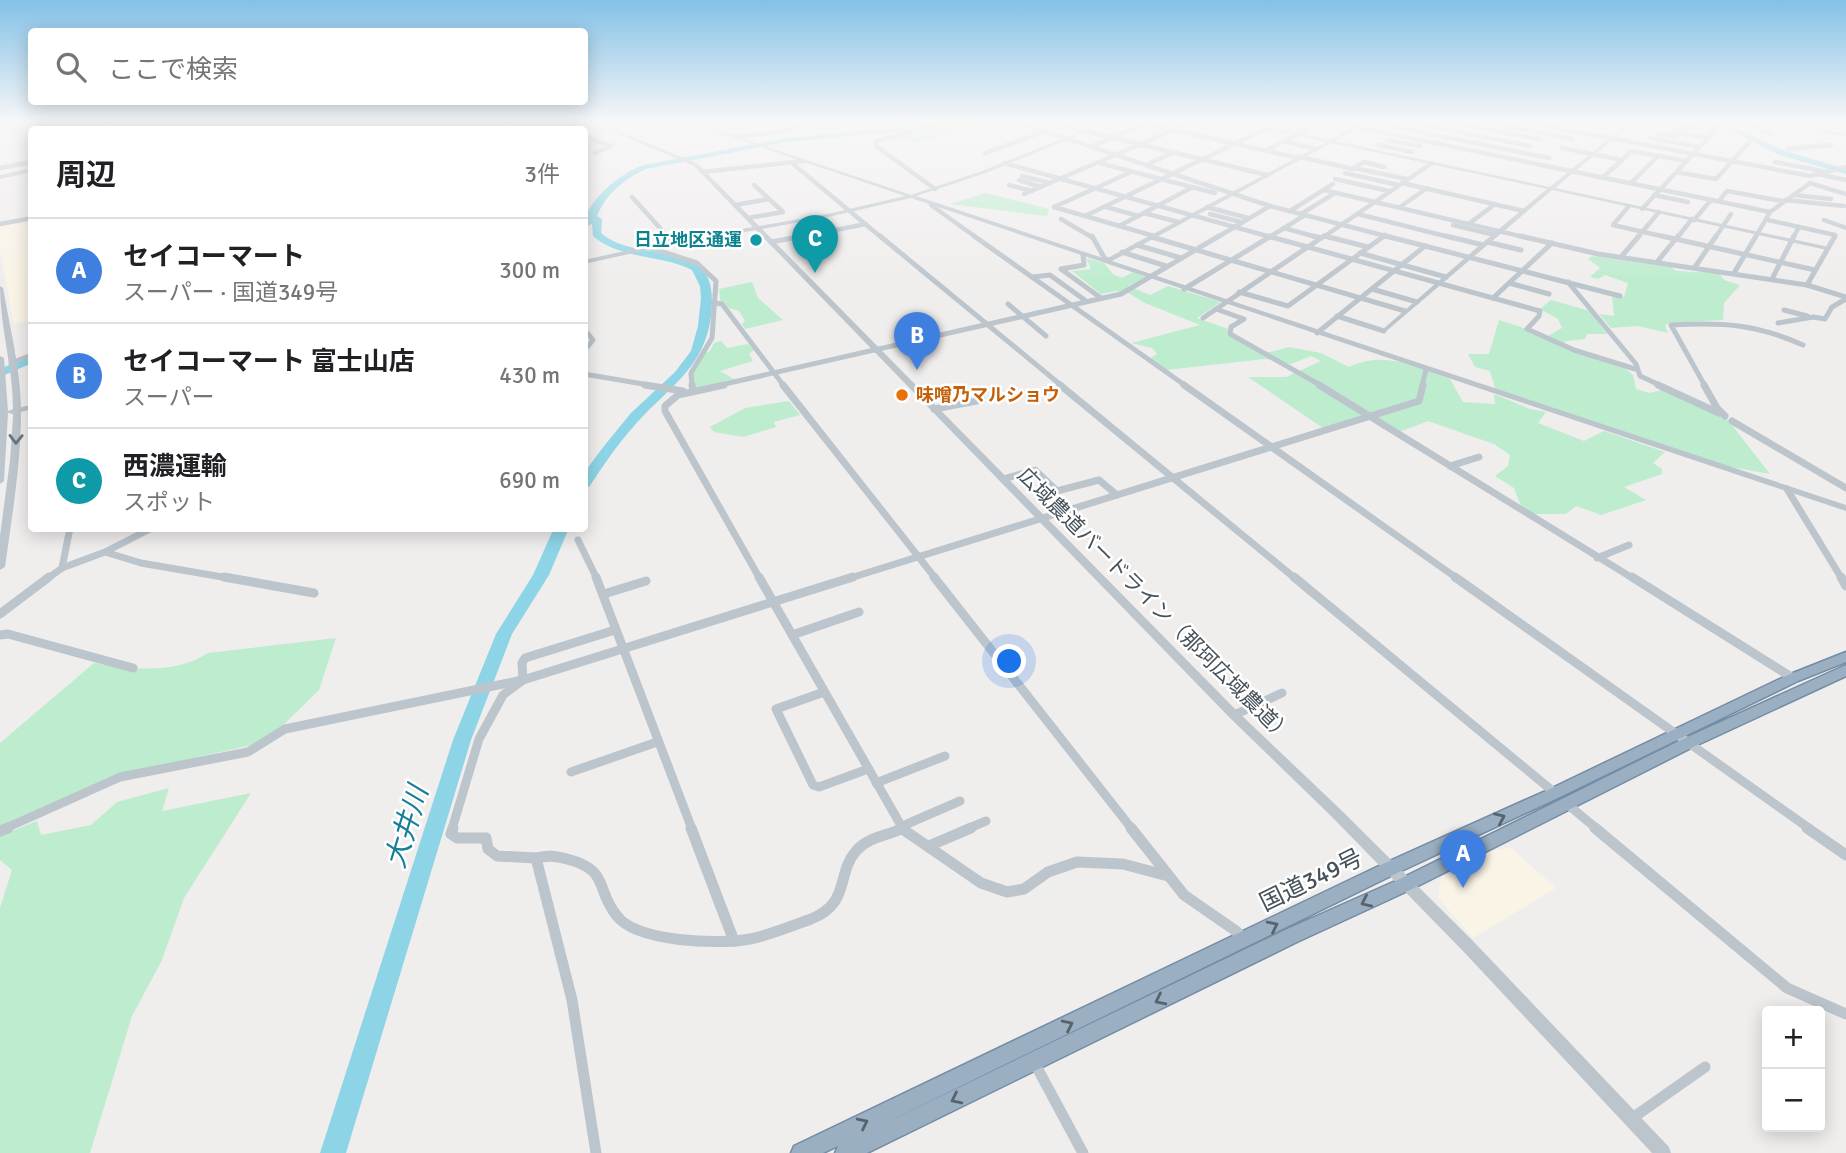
<!DOCTYPE html>
<html lang="ja">
<head>
<meta charset="utf-8">
<style>
  body { margin:0; font-family:Signika,"Noto Sans JP",sans-serif; background:#f2f2f2; color:#202124 }
  .controls { position:absolute; right:21px; bottom:21px; display:grid; overflow:hidden; border-radius:7px; box-shadow:0 4px 18px #0003 }
  .controls button { width:63px; height:63px; display:grid; place-items:center; padding:0; border:0; border-bottom:2px solid #e0e0e0; background:#fff; color:#202124; font:35px sans-serif }
  .you { position:absolute; left:1010px; top:662px; width:24px; height:24px; margin:-18px; border:5px solid #fff; border-radius:50%; background:#1a73e8; box-shadow:0 0 0 10px #1a73e833 }
  .badge { display:grid; place-items:center; width:46px; height:46px; border-radius:50%; background:#0f766e; color:#fff; font-size:23px; font-weight:700 }
  .pin { position:absolute; translate:-50% -58px; filter:drop-shadow(0 2px 4px #0008) }
  .pin::after { content:''; position:absolute; top:37px; width:24px; height:21px; background:inherit; clip-path:polygon(0 0,100% 0,50% 100%) }
  .list { margin:0; padding:0; list-style:none }
  h2 { display:flex; justify-content:space-between; align-items:center; height:91px; margin:0; padding:0 28px; font-size:30px }
  h2 small { font-size:23px; font-weight:400; color:#757577 }
  .list li { display:grid; grid-template-columns:46px 1fr auto; gap:21px; align-items:center; box-sizing:border-box; height:105px; padding:0 28px; border-top:2px solid #e0e0e0 }
  .list b { display:block; font-size:26px; white-space:nowrap }
  .list p { margin:0; font-size:23px; white-space:nowrap; color:#757577 }
  .list em { font-size:23px; font-style:normal; color:#757577 }
  .icon { flex:none; width:38px; height:38px; fill:none; stroke:currentColor; stroke-width:2; stroke-linecap:round; stroke-linejoin:round }
  .map { position:relative; flex:none; width:1846px; height:1153px; overflow:hidden }
  .search { position:absolute; background:#fff; box-shadow:0 4px 18px #0003; left:28px; top:28px; width:560px; height:77px; display:flex; align-items:center; gap:18px; box-sizing:border-box; padding:0 24px; border-radius:7px; color:#757577; font-size:26px }
  .panel { position:absolute; background:#fff; box-shadow:0 4px 18px #0003; left:28px; top:126px; width:560px; height:406px; border-radius:7px }
  .map>svg:first-child { display:block }
</style>
</head>
<body>
<div class="map">
<svg width="1846" height="1153" viewBox="0 0 1846 1153">
  <rect width="100%" height="100%" fill="#f0eded"/>
  <g fill="#faf4e6">
    <path d="M31 220V320L14 324 0 251V226Z"/>
    <path d="M1511 848 1556 888 1473 938 1438 898 1441 877 1491 851Z"/>
  </g>
  <g fill="#bdecce">
    <path d="M951 122H972L963 125 975 128H965L917 143 903 139 901 135Z"/>
    <path d="M986 193 1049 209 1047 216 950 204Z"/>
    <path d="M1592 256 1672 267 1674 270C1688 273 1703 271 1719 273L1724 280 1740 285 1724 303 1723 320 1668 323 1665 326 1668 333 1638 326 1611 328 1599 314 1614 316 1612 295 1624 297 1628 283 1605 275 1598 279 1590 277 1600 268 1588 259Z"/>
    <path d="M1086 258 1104 263 1113 274 1122 278 1133 272 1145 277 1128 286 1150 295 1168 286 1221 302 1197 318 1228 329 1227 335 1259 351 1271 352 1289 347 1321 353 1349 367C1384 350 1416 367 1450 379L1463 402 1495 404 1494 394 1530 409 1546 412 1538 423 1584 441 1604 431 1665 452 1653 463 1662 469V474L1624 487 1646 500 1601 515 1576 506 1566 514H1530L1521 506 1514 488 1495 476 1508 466 1510 455 1494 444 1428 421 1399 432 1372 414 1323 428 1248 377H1286L1321 361 1311 356 1291 364 1265 359 1166 370 1149 359 1157 354 1152 348 1131 343 1200 325 1145 303 1128 293 1116 291 1101 294 1072 271 1091 269Z"/>
    <path d="M752 282 758 298 783 320 745 329 742 324 745 321 739 311 721 306 719 289Z"/>
    <path d="M1551 300 1590 311 1607 334H1587L1585 339 1566 341 1562 346 1626 369 1633 375 1636 389 1649 393 1668 389 1720 415 1728 420 1770 474 1720 465 1496 391 1490 371 1475 367 1468 354H1489L1499 320 1548 336 1562 328 1558 319 1540 309Z"/>
    <path d="M721 341 727 348 748 344 754 350 749 354 753 361 720 371 734 379 695 388 693 373 705 353 710 351 714 343Z"/>
    <path d="M789 401 800 415 774 422 776 427 743 437 714 432 710 427 745 408Z"/>
    <path d="M336 638 319 690 271 737 248 746 111 776 0 827V743L94 663C132 669 174 675 208 653Z"/>
    <path d="M169 788 162 811 251 793 184 898 162 960 132 1016 90 1153H0V908L12 870 0 860V836L37 821 41 835 91 825 117 802Z"/>
  </g>
  <g fill="none" stroke-linecap="round" stroke-linejoin="round">
    <g fill="#8dd5e6" fill-rule="evenodd">
      <path d="M914 122H927L891 132 787 142 646 169C624 179 606 194 597 216L602 219 601 233C628 256 668 246 697 265 710 273 712 289 712 303 710 366 671 384 634 426 617 445 603 466 589 487L584 488V473L604 446 631 413 675 372 691 351 698 326 701 298 700 286 692 270C661 254 621 260 593 236L592 224 584 227C584 202 621 172 644 165L787 138 891 128Z"/>
      <path d="M1714 122H1723L1785 151 1846 169V174L1779 155Z"/>
      <path d="M32 355V363L0 377V369Z"/>
      <path d="M554 528H569L549 575 512 634 471 740 346 1153H320L453 740 496 634 533 575Z"/>
    </g>
    <g stroke="#738ca5" stroke-width="3">
      <path id="trunk" d="M1846 652V662L1798 681 1560 797 1397 873 879 1126 1285 930 1400 879 1683 739 1846 665V676L1693 747 1412 889 1297 942 867 1153H835L838 1146 823 1153H791L794 1146 1385 863 1550 789 1788 675Z"/>
    </g>
    <g stroke="#bcc5cc" stroke-width="4.5">
      <path d="M1016 122 1270 206 1393 238"/>
      <path d="M1048 122 1267 175"/>
      <path d="M1139 122 1298 158"/>
      <path d="M1449 122 1539 139"/>
      <path d="M1485 122 1573 139"/>
      <path d="M1525 122 1810 176 1846 167"/>
      <path d="M1575 122 1591 125 1595 122"/>
      <path d="M1664 122 1676 129 1672 132 1708 138"/>
      <path d="M1424 125 1530 146"/>
      <path d="M177 126 181 122"/>
      <path d="M1391 126 1549 158"/>
      <path d="M1357 127 1770 212"/>
      <path d="M1755 127 1771 134"/>
      <path d="M35 128 113 122"/>
      <path d="M989 128 1005 122"/>
      <path d="M1676 129 1699 125H1784"/>
      <path d="M146 130 154 122"/>
      <path d="M217 130 222 122"/>
      <path d="M296 130 314 122"/>
      <path d="M375 130 381 122"/>
      <path d="M494 130 496 123 519 122"/>
      <path d="M497 130 541 126 554 130"/>
      <path d="M569 130 594 122"/>
      <path d="M1656 133 1677 137"/>
      <path d="M584 136 611 146"/>
      <path d="M732 137 774 133 800 126 789 122"/>
      <path d="M1650 138 1699 147"/>
      <path d="M1387 140 1420 146"/>
      <path d="M1284 141 1316 149"/>
      <path d="M1379 145 1412 152"/>
      <path d="M1090 147 1147 123"/>
      <path d="M1562 148 1622 160 1631 151 1686 161"/>
      <path d="M1788 149 1831 145"/>
      <path d="M1265 151 1322 122"/>
      <path d="M595 153 611 146"/>
      <path d="M985 153 1046 131"/>
      <path d="M1300 157 1353 169"/>
      <path d="M1775 162 1822 171"/>
      <path d="M792 163 882 238"/>
      <path d="M1004 163 1274 238"/>
      <path d="M1099 163 1215 193"/>
      <path d="M1146 165 1172 153"/>
      <path d="M0 168 32 162"/>
      <path d="M1353 168 1364 162 1384 167"/>
      <path d="M1354 168 1407 179"/>
      <path d="M702 172 803 161"/>
      <path d="M1676 172 1716 179 1750 141"/>
      <path d="M1345 173 1398 185"/>
      <path d="M1818 174 1846 180"/>
      <path d="M1022 176 1050 183"/>
      <path d="M1603 177 1622 160"/>
      <path d="M1335 179 1389 191"/>
      <path d="M1019 180 1041 187"/>
      <path d="M1402 183 1524 211"/>
      <path d="M1631 183 1658 156"/>
      <path d="M1810 183 1846 194"/>
      <path d="M1009 185 1032 191"/>
      <path d="M935 189 876 146V141L945 122"/>
      <path d="M1324 190 1528 238"/>
      <path d="M1024 194 1192 122"/>
      <path d="M1654 195 1688 202"/>
      <path d="M1793 195 1831 199"/>
      <path d="M632 197 669 238"/>
      <path d="M1785 200 1844 206"/>
      <path d="M1719 201 1727 191 1782 201"/>
      <path d="M735 205 769 199"/>
      <path d="M931 205 977 238"/>
      <path d="M1629 206 1613 225 1670 238"/>
      <path d="M1054 207 1131 172"/>
      <path d="M1054 207 1154 236"/>
      <path d="M1106 207 1139 216"/>
      <path d="M1207 207 1248 218"/>
      <path d="M1400 207 1427 188"/>
      <path d="M1642 209 1720 125"/>
      <path d="M1290 211 1333 184"/>
      <path d="M1144 213 1178 222"/>
      <path d="M1210 214 1241 222"/>
      <path d="M1301 214 1335 193"/>
      <path d="M1358 214 1453 238"/>
      <path d="M1085 216 1267 128"/>
      <path d="M748 218 783 212 754 185"/>
      <path d="M1061 219 1093 238"/>
      <path d="M1694 220 1711 200"/>
      <path d="M1768 220 1835 235 1834 238"/>
      <path d="M1824 220 1846 228"/>
      <path d="M1470 223 1495 204"/>
      <path d="M0 224 32 218"/>
      <path d="M1453 225 1495 235"/>
      <path d="M1119 226 1193 187"/>
      <path d="M1284 228 1320 238"/>
      <path d="M1325 236 1331 238"/>
      <path d="M794 238 866 224"/>
      <path d="M1216 238 1270 206"/>
      <path d="M1268 238 1305 215"/>
      <path d="M1322 238 1432 163"/>
      <path d="M1381 238 1385 235"/>
      <path d="M1637 238 1659 212"/>
      <path d="M1677 238 1692 219"/>
      <path d="M1715 238 1731 214"/>
      <path d="M1755 238 1770 212 1810 183"/>
      <path d="M1793 238 1799 227"/>
    </g>
    <g stroke="#bcc5cc" stroke-width="5">
      <path d="M667 236 673 242"/>
      <path d="M799 236 814 249"/>
      <path d="M880 236 1062 386"/>
      <path d="M974 236 1186 386"/>
      <path d="M1092 236 1105 259 1109 260"/>
      <path d="M1268 236 1540 311 1539 316 1527 329 1574 350 1635 369"/>
      <path d="M1313 236 1321 238"/>
      <path d="M1325 236 1368 247"/>
      <path d="M1386 236 1620 296"/>
      <path d="M1446 236 1483 245"/>
      <path d="M1520 236 1598 254 1807 285 1846 297"/>
      <path d="M1662 236 1815 270"/>
      <path d="M1152 237 1405 311"/>
      <path d="M771 242 803 236"/>
      <path d="M1487 242 1521 250"/>
      <path d="M1137 245 1181 258"/>
      <path d="M648 247 697 263 716 281 712 338 691 373 692 386"/>
      <path d="M1122 252 1166 266"/>
      <path d="M1360 253 1446 277"/>
      <path d="M1083 255 1084 265 1061 269 1101 298"/>
      <path d="M1621 257 1639 236"/>
      <path d="M1657 262 1678 236"/>
      <path d="M1695 267 1716 236"/>
      <path d="M1734 273 1756 236"/>
      <path d="M1032 277 1050 275 1086 301"/>
      <path d="M1772 279 1794 236"/>
      <path d="M1568 282 1636 364 1640 376 1662 386"/>
      <path d="M1509 283 1549 294"/>
      <path d="M1807 285 1835 236"/>
      <path d="M1184 289 1271 236"/>
      <path d="M1372 289 1417 302"/>
      <path d="M1239 292 1288 306 1384 236"/>
      <path d="M1493 298 1552 243"/>
      <path d="M714 303 722 304 784 386"/>
      <path d="M1008 304 1046 336"/>
      <path d="M1216 309 1244 319 1231 327 1230 334 1322 386"/>
      <path d="M1784 310 1807 316"/>
      <path d="M1337 316 1384 331"/>
      <path d="M1203 318 1324 236"/>
      <path d="M1778 323 1813 317 1825 319 1832 307 1846 299"/>
      <path d="M584 329 593 340 584 351"/>
      <path d="M1317 333 1425 246"/>
      <path d="M11 363 32 355"/>
      <path d="M584 374 655 386"/>
      <path d="M716 386 1121 294 1219 236"/>
      <path d="M1422 386 1426 369"/>
      <path d="M1705 386 1671 325C1722 322 1756 324 1803 345"/>
    </g>
    <g stroke="#bcc5cc" stroke-width="7">
      <path d="M645 385 683 391"/>
      <path d="M692 385 693 391"/>
      <path d="M724 385 678 395 665 406V411L760 579"/>
      <path d="M783 385 936 579"/>
      <path d="M1060 385 1296 579"/>
      <path d="M1184 385 1458 579"/>
      <path d="M1319 385 1634 579"/>
      <path d="M1658 385 1719 413"/>
      <path d="M1704 385 1717 408 1725 416"/>
      <path d="M934 409 982 400"/>
      <path d="M1732 421 1846 488"/>
      <path d="M1450 466 1479 457"/>
      <path d="M1003 479 1035 470 1057 491 1099 480 1117 495"/>
      <path d="M1787 489 1842 579"/>
      <path d="M578 540 597 579"/>
      <path d="M105 552 141 563 234 579"/>
      <path d="M1597 558 1629 545"/>
      <path d="M62 568 70 528"/>
      <path d="M47 579 62 568 105 552 152 528"/>
      <path d="M847 579 1419 401 1423 385"/>
    </g>
    <g stroke="#bcc5cc" stroke-width="9">
      <path d="M224 577 314 593"/>
      <path d="M596 577 692 829"/>
      <path d="M759 577 903 829"/>
      <path d="M934 577 1132 829"/>
      <path d="M1294 577 1555 793"/>
      <path d="M1455 577 1810 829"/>
      <path d="M1632 577 1793 678"/>
      <path d="M1841 577 1846 586"/>
      <path d="M604 594 646 581"/>
      <path d="M0 614 49 577"/>
      <path d="M0 635 8 634 133 668"/>
      <path d="M792 635 859 612"/>
      <path d="M824 692 776 709 813 785 819 787 868 769"/>
      <path d="M1234 715 1282 693"/>
      <path d="M571 772 657 742"/>
      <path d="M876 783 945 756"/>
      <path d="M1566 803 1597 829"/>
      <path d="M4 829 120 777 248 752 285 729 523 680 853 577"/>
      <path d="M452 829 479 739 503 695 523 680 522 663 525 658 615 630"/>
      <path d="M901 829 907 824 960 801"/>
      <path d="M967 829 986 821"/>
    </g>
    <g stroke="#bcc5cc" stroke-width="11">
      <path d="M453 828 451 834 457 838H486L488 849 497 856 536 858"/>
      <path d="M691 828 734 941"/>
      <path d="M901 828 981 883 1007 892 1024 889 1048 872 1077 862 1123 864 1168 876"/>
      <path d="M1131 828 1184 895 1236 931 1244 940"/>
      <path d="M1595 828 1787 988 1846 1014"/>
      <path d="M1807 828 1846 855"/>
      <path d="M0 831 8 828"/>
      <path d="M931 845 971 828"/>
      <path d="M1034 1062 1083 1153"/>
      <path d="M1631 1119 1705 1067"/>
      <path d="M596 1153 572 1000 536 858C548 855 555 856 567 859 610 870 595 889 617 916 637 942 719 945 750 939 770 935 792 926 811 919 851 903 836 874 856 851 869 836 888 836 903 828"/>
    </g>
    <g fill="#bcc5cc" fill-rule="evenodd">
      <path d="M6 122H11L0 130V127Z"/>
      <path d="M591 122H597L698 164 759 226 828 214 905 196 686 122H693L911 195 982 171 1104 122H1110L986 173 916 196 1106 259 1326 142 1239 122H1248L1330 140 1362 122H1368L1335 141 1550 187 1629 122H1634L1555 188 1829 247 1830 248 1827 250 1552 190 1384 333 1381 331 1382 330 1481 244 1547 189 1331 143 1112 261 1846 505V511L911 198 828 217 762 229 1238 712 1339 808 1473 941 1669 1147 1671 1153H1652L1463 951 1331 816 1230 718 756 230 665 246 584 264V260L665 242 753 227 694 166Z"/>
      <path d="M1766 122H1777L1846 134V136Z"/>
      <path d="M0 286 3 288C10 328 20 367 21 407L32 405V409L21 412C21 464 12 516 5 567L0 570V536L10 460 13 417V414L8 413 4 481 0 484V356L4 358 8 411 13 409C13 367 0 328 0 286Z"/>
    </g>
    <g fill="#bcc6d0" fill-rule="evenodd">
      <path d="M267 122H278L244 130H232Z"/>
      <path d="M32 168V172L0 179V175Z"/>
    </g>
    <use href="#trunk" fill="#9aafc2" fill-rule="evenodd"/>
  </g>
  <defs><path id="oneway-chevron" d="M-2-3.5L2.5 0L-2 3.5" fill="none" stroke-width="1.6" stroke-linecap="round" stroke-linejoin="round" transform="scale(1.75)"/></defs>
  <use stroke="#69747c" href="#oneway-chevron" transform="translate(16 439) rotate(91)"/>
  <g stroke="#57646e">
    <use href="#oneway-chevron" transform="translate(1500 818) rotate(-24)"/>
    <use href="#oneway-chevron" transform="translate(1366 902) rotate(155)"/>
    <use href="#oneway-chevron" transform="translate(1273 926) rotate(-26)"/>
    <use href="#oneway-chevron" transform="translate(1160 1000) rotate(154)"/>
    <use href="#oneway-chevron" transform="translate(1068 1025) rotate(-26)"/>
    <use href="#oneway-chevron" transform="translate(956 1099) rotate(154)"/>
    <use href="#oneway-chevron" transform="translate(863 1123) rotate(-26)"/>
  </g>
  <linearGradient id="sky" x2="0" y2="1"><stop stop-color="#83c1e7"/><stop offset="0.43" stop-color="#f8f7f7"/><stop offset="1" stop-color="#f8f7f7" stop-opacity="0"/></linearGradient>
  <rect width="1846" height="284" fill="url(#sky)"/>
  <circle fill="#0f9aa8" stroke="#fff" stroke-width="2.5" cx="756" cy="240" r="7"/>
  <circle fill="#e8710a" stroke="#fff" stroke-width="2.5" cx="902" cy="395" r="7"/>
  <g text-anchor="middle" dominant-baseline="central" stroke-width="5" stroke-linejoin="round" paint-order="stroke">
    <g font-size="18" font-weight="bold" fill="#0d838f" stroke="#fff" text-anchor="end">
      <text x="742" y="240">日立地区通運</text>
    </g>
    <g font-size="18" font-weight="bold" fill="#c56008" stroke="#fff" text-anchor="start">
      <text x="916" y="395">味噌乃マルショウ</text>
    </g>
    <g font-size="21" fill="#465159" stroke="#fff">
      <text transform="translate(1155 605) rotate(45)">広域農道バードライン（那珂広域農道）</text>
    </g>
    <g font-size="24" fill="#465159" stroke="#fff">
      <text transform="translate(1311 880) rotate(-26)">国道349号</text>
    </g>
    <g font-size="28" font-style="italic" fill="#147f98" stroke="#fff">
      <text transform="translate(407 827) rotate(-73)">大井川</text>
    </g>
  </g>
</svg>
<div class="controls">
<button>+</button>
<button>−</button>
</div>
<div class="you"></div>
<div class="pin badge" style="left:1463px;top:888px;background:#3f7fe0">A</div>
<div class="pin badge" style="left:917px;top:370px;background:#3f7fe0">B</div>
<div class="pin badge" style="left:815px;top:273px;background:#0f9aa8">C</div>
<div class="search"><svg class="icon" aria-label="search" viewBox="0 0 24 24"><circle cx="10" cy="10" r="6"/><path d="M15 15l6 6"/></svg>ここで検索</div>
<section class="panel">
<h2>周辺<small>3件</small></h2>
<ul class="list">
<li><span class="badge" style="background:#3f7fe0">A</span><div><b>セイコーマート</b><p>スーパー · 国道349号</p></div><em>300 m</em></li>
<li><span class="badge" style="background:#3f7fe0">B</span><div><b>セイコーマート 富士山店</b><p>スーパー</p></div><em>430 m</em></li>
<li><span class="badge" style="background:#0f9aa8">C</span><div><b>西濃運輸</b><p>スポット</p></div><em>690 m</em></li>
</ul>
</section>
</div>
</body>
</html>
